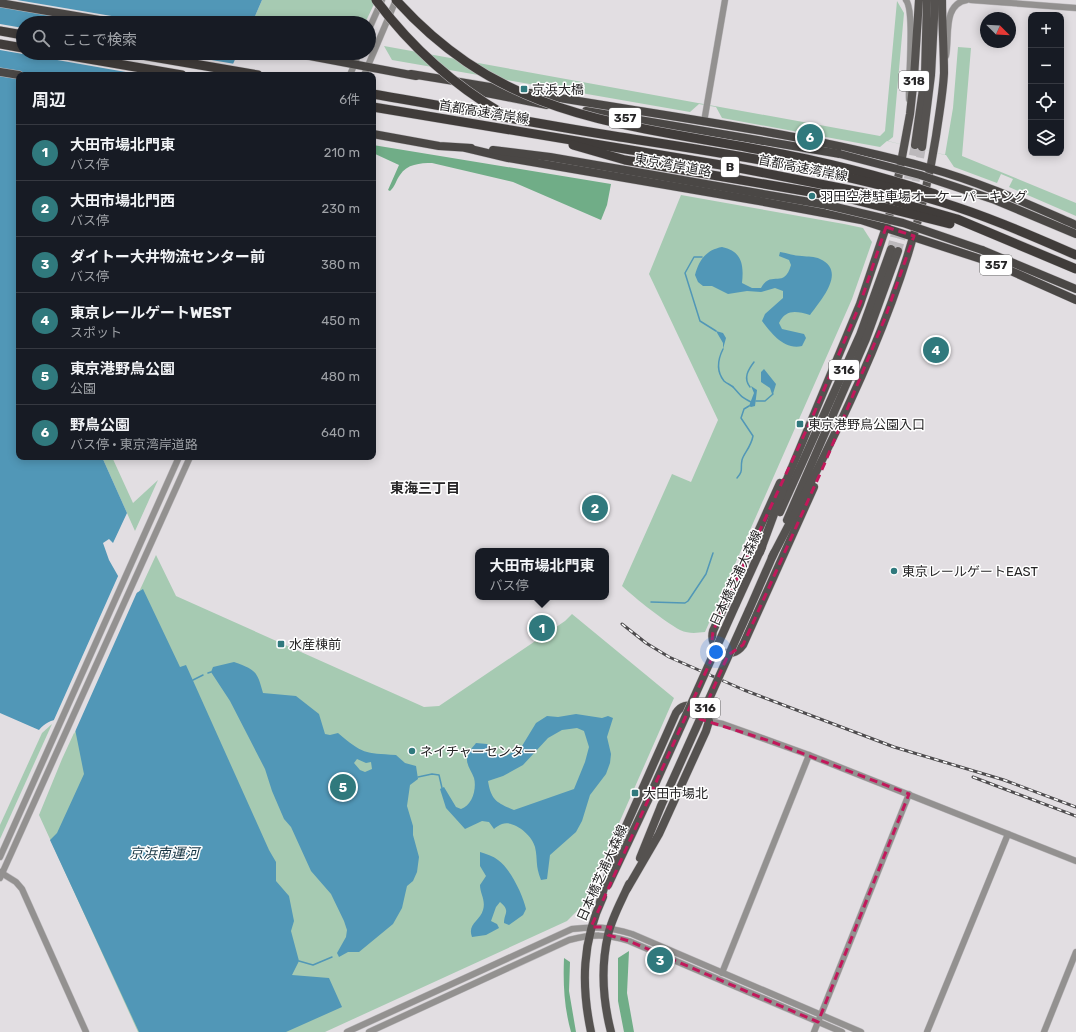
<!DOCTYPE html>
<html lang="ja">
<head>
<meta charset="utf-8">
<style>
  body { margin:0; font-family:Rubik,"Noto Sans JP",sans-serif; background:#20242c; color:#f1f3f6 }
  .controls { position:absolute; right:12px; top:12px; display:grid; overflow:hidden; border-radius:8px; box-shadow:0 2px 10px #0003 }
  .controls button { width:36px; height:36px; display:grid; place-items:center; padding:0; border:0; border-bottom:1px solid #363941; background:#171b24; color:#f1f3f6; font:20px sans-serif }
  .compass { position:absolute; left:980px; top:12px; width:36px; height:36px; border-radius:50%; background:#171b24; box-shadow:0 2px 10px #0003; rotate:114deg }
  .you { position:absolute; left:716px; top:652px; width:14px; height:14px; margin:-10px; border:3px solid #fff; border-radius:50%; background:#1a73e8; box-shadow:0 0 0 6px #1a73e833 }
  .badge { display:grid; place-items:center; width:26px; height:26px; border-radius:50%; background:#30797d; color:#fff; font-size:13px; font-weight:700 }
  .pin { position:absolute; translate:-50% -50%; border:2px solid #fff; box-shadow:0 1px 4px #0006 }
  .popup { position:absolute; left:475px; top:548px; width:134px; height:52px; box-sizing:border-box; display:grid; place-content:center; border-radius:8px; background:#171b24; filter:drop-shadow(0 1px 3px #0005); font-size:13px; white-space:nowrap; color:#9ea1a6 }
  .popup b { font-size:15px; color:#f1f3f6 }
  .popup::after { content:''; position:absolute; left:50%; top:100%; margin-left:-8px; border:8px solid transparent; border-top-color:#171b24 }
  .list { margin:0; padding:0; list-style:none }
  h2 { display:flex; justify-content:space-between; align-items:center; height:52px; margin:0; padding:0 16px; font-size:17px }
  h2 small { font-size:13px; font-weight:400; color:#9ea1a6 }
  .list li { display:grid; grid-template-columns:26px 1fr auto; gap:12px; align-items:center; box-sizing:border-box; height:56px; padding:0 16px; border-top:1px solid #363941 }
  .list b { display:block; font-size:15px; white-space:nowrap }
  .list p { margin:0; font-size:13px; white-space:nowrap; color:#9ea1a6 }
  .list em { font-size:13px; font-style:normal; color:#9ea1a6 }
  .icon { flex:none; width:22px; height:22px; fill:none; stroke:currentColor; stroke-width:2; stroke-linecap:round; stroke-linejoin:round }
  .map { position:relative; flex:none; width:1076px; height:1032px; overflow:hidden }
  .search { position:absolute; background:#171b24; box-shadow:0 2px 10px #0003; left:16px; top:16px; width:360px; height:44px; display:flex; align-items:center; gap:10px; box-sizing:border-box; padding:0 14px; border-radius:22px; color:#9ea1a6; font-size:15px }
  .panel { position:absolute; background:#171b24; box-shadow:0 2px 10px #0003; left:16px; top:72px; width:360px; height:388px; border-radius:8px }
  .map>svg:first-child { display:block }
</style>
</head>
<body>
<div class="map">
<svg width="1076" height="1032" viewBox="0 0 1076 1032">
  <rect width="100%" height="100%" fill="#e2dee2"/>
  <g fill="#a6cab2">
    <path d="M262 0H376L365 23H252Z"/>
    <path d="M897 1 904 13 893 137 888 141 945 155 953 108 958 47 971 48 962 156 1076 203V216L1009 187 1013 179 1001 174 997 183 954 167 946 155 887 141 880 147 722 118 716 107 699 104 690 112 392 60 384 46 880 136 885 131Z"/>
    <path d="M681 195 844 224 863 228 872 242 852 299 705 632C696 633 689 634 680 630 664 621 636 599 622 586L672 474 691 482 718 420 649 274Z"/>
    <path d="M102 457H112L133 503 158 480 135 531Z"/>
    <path d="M156 555 176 596 424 707 439 706 565 621 572 614 674 698 583 905 567 921 325 1032H138L39 815 62 759Z"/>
    <path d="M52 724 0 839V825L42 733Z"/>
  </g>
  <g fill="#70ad87">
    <path d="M373 145 611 184 607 205 601 220 513 182 432 163C420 163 407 164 400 175 396 180 395 187 390 191L388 190 399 165 373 153Z"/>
    <path d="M629 951 627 993 634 1032H624L618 1001V958Z"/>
    <path d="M564 958 570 962 569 991 576 1032H571C564 1007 563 983 564 958Z"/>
  </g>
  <g fill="#5197b7" fill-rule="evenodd">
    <path d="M0 0H262L252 23H23V53H238L228 75H19V457H102L127 513 113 543 109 539 103 543 109 560 130 597 143 589 180 667 186 665 269 850 276 862V881L289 896 294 921 291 931 299 961 292 975 329 978 342 1007 286 1032H139L50 840 57 833 84 774 74 724C61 716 48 719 39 730L0 713Z"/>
    <path d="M722 247C742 251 744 265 742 283L752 288H761C771 269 784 290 791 265L789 260 779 256 780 252C787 253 795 256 802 256 808 257 814 256 820 259 847 271 821 300 810 315 796 311 786 309 779 323L782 329 804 334 806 338 802 346C784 350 772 334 762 321L765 314 783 298V291L775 288 761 292 747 291 728 294 712 286H703L698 282 695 275C699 260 706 250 722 247Z"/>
    <path d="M716 331 723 333 726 338 723 349V343Z"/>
    <path d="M764 369 776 384 773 394H772L770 388 761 382V372Z"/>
    <path d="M751 386 757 390 755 406 751 407 749 406 754 393Z"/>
    <path d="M234 662C256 670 257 671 263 693L296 696 319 714 325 734 330 735 338 733C363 754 364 753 396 755L405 763 416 766 418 779 410 785 407 806 413 826V835L419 857 417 872 413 881 407 886 402 908 393 924 359 952H348L339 957 337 953 346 937 347 930 344 921 331 894 311 871 291 827 284 819 272 791 265 769 230 701 211 672 213 667ZM357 759 366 763 371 762 372 769 365 772 360 770 354 763Z"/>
    <path d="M576 714 602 718 608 716 613 718 607 737 611 754 610 763 606 774 590 795 582 821 576 832 550 855 547 879 541 880C535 865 538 860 535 847 532 835 514 820 502 824 499 825 496 827 494 829L489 822 482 821 465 829 446 808 440 789 444 787 456 807 461 809C472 806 477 789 474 778 472 772 467 766 467 760 467 753 472 748 476 743L487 744 496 754 506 756 522 746 536 723 547 716 558 717ZM577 728 584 731 589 747 585 762 574 789 514 810C497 803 491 800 488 781L503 776 523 765 548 738 562 730Z"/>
    <path d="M480 852C486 854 493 856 498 860 510 868 523 895 526 909L523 915 509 925 504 923C504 913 511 911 500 902L496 907 491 921 497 924 499 928 486 935 472 937C467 924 480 921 483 910 486 900 480 894 480 885L486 876 480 866Z"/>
  </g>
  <g fill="#e2dee2">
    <path d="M0 0H17L153 23H100Z"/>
    <path d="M0 24 23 28V53H170L235 64 230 75H143L0 50Z"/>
    <path d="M119 574 131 595 138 590 74 734 72 725 65 721 53 722Z"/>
  </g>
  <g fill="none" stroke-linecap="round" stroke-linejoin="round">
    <g stroke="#5197b7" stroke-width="1.5">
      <path d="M702 257H694L685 273 700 321 716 331"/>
      <path d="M723 349C718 359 716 371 724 381 727 384 732 385 734 388 741 396 741 397 751 402"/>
      <path d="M750 387C743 378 748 370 754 362"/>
      <path d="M756 401H765L773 394"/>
      <path d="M737 478C744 470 740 469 742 460 744 453 751 447 753 436L741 418 744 409 749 406"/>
      <path d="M651 602 685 603 688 601 706 574 713 553"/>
      <path d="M208 673 211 672"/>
      <path d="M193 680 203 675"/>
      <path d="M418 777 432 774 439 775 442 788"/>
      <path d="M299 961 313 965 332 957"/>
    </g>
    <g stroke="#bcb9bc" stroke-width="8" stroke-dasharray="8 4" stroke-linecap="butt">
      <path d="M891 249 904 197 915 145"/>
      <path d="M898 251 912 200 922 147"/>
    </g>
    <g stroke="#bcb9bc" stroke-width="7">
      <g id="tertiary">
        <path d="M906 0C915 11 908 80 909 99"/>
        <path d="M971 0 1076 8"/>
        <path d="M369 29 382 0"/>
        <path d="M946 56C950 37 942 4 967 0"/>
        <path d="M350 75 359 53"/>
        <path d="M364 75 396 0"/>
        <path d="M704 122 725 0"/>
        <path d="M709 721 723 724 809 755 1076 861"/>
        <path d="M0 857 179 457"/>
        <path d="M0 872 16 882 22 889 86 1032"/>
        <path d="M0 878 190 457"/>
        <path d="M722 973 809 755"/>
        <path d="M347 1032 572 929C595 926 609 927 632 934L861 1032"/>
        <path d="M369 1032 569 940C593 934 606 934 629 941L842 1032"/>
        <path d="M814 1032 909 794"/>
        <path d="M927 1032 1008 834"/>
        <path d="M1044 1032 1076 952"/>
      </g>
    </g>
    <g stroke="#bcb9bc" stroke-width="9">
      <g id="primary">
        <path d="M915 145 925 75 927 0"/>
        <path d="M922 147 931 75 935 0"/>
        <path d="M780 483 713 631C708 650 731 662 743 645L814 487"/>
        <path d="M780 512 860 335 891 249"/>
        <path d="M787 520 866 339 898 251"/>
        <path d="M760 552 787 479 860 304 886 227 895 195 910 114 914 77 919 0"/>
        <path d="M772 557C842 424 913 286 936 136 939 115 943 93 944 73 944 49 942 24 942 0"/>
        <path d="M736 604 762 547"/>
        <path d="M749 610 774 553"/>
        <path d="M640 858 661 806"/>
        <path d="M608 885 648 800"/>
        <path d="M600 902 614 853 676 713C686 698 704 708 709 721L706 731 659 834 627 889"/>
        <path d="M591 1032C581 985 582 941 603 897"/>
        <path d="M611 1032C603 1001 601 966 608 935 612 917 622 900 629 884"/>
      </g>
    </g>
    <g stroke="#bcb9bc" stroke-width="9">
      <g id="trunk">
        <path d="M0 3 117 23"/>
        <path d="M294 53 416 76"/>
        <path d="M0 72 19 75"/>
        <path d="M411 74 515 91"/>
        <path d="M466 89 547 105"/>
        <path d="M530 93C663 116 799 132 929 168 980 182 1028 204 1076 225"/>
        <path d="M586 111 840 154"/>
        <path d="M373 134 439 146 471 148"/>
        <path d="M466 148 508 158 759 201 861 220 993 263 1076 300"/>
        <path d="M493 150 550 157 827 205"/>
        <path d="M995 200 1076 234"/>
        <path d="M982 250 1076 289"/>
      </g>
    </g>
    <g stroke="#bcb9bc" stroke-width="10">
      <g id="motorway">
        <path d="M0 31 23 35"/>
        <path d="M0 44 23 48"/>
        <path d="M54 53 182 75"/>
        <path d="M130 53 258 75"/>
      </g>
    </g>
    <use href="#tertiary" stroke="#939190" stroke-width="6"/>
    <use href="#primary" stroke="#555250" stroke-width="8"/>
    <use href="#trunk" stroke="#4a4745" stroke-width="8"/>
    <use href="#motorway" stroke="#403c3a" stroke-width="9"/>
    <g stroke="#4e4c4e" stroke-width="3">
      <g id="rail">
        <path d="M622 624 646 643 669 657 744 690 894 747 1004 780 1076 807"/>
        <path d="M973 777 1076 816"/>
      </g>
    </g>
    <use href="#rail" stroke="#fff" stroke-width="1.5" stroke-dasharray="4.5" stroke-linecap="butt"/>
    <g stroke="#bcb9bc" stroke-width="9" stroke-linecap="butt">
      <g id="primary-bridge">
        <path d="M648 800 736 604"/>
        <path d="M661 806 749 610"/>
      </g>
    </g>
    <g stroke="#bcb9bc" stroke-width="9" stroke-linecap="butt">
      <g id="trunk-bridge">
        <path d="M840 154 920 175 995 200"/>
        <path d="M827 205 903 223 982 250"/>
      </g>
    </g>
    <g stroke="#bcb9bc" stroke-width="10" stroke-linecap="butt">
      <g id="motorway-bridge">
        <path d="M376 0C411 47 452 84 503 114"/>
        <path d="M396 0C499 114 608 122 750 148 812 159 875 174 935 194"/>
        <path d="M373 94C455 108 538 124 620 137 728 154 837 170 941 202 987 216 1032 236 1076 255"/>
        <path d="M373 107 739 168 866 193 957 219 1076 269"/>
        <path d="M573 145 625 160 851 199 950 224"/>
      </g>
    </g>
    <use href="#primary-bridge" stroke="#555250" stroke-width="8"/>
    <use href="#trunk-bridge" stroke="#4a4745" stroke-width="8"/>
    <use href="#motorway-bridge" stroke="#403c3a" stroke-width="9"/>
  </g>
  <path fill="none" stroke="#c2185b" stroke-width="3" stroke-dasharray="8 5" stroke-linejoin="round" d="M886 227 914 236 885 318 824 465 743 645 728 655 700 719 770 741 909 794 818 1022 629 941 608 935 611 927H591L716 649 712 641 713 631 812 418 860 304Z"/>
  <g fill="#30797d" stroke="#fff" stroke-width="1.5">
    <rect x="520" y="85" width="8" height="8" rx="2"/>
    <circle cx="812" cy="196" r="4"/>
    <rect x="796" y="420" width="8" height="8" rx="2"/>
    <circle cx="894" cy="571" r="4"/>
    <rect x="277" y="640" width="8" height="8" rx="2"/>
    <circle cx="412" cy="751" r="4"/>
    <rect x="631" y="789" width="8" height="8" rx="2"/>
  </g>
  <g text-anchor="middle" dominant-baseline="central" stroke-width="3" stroke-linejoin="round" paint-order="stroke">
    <g fill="#fff" stroke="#676667" stroke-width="1">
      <rect x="899" y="71" width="30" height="20" rx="3"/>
      <rect x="609" y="108" width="32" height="20" rx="3"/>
      <rect x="721" y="157" width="18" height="20" rx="3"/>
      <rect x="980" y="255" width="32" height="20" rx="3"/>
      <rect x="829" y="360" width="30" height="20" rx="3"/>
      <rect x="690" y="698" width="30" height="20" rx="3"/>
    </g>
    <g font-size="12" font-weight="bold" fill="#262526">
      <text x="914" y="81">318</text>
      <text x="625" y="118">357</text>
      <text x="730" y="167">B</text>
      <text x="996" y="265">357</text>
      <text x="844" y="370">316</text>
      <text x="705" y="708">316</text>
    </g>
    <g font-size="13" fill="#262526" stroke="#fff" text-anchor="start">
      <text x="532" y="89">京浜大橋</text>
      <text x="820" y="196">羽田空港駐車場オーケーパーキング</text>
      <text x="808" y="424">東京港野鳥公園入口</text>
      <text x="902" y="571">東京レールゲートEAST</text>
      <text x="289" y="644">水産棟前</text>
      <text x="420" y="751">ネイチャーセンター</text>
      <text x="643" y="793">大田市場北</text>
    </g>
    <g font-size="13" fill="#262526" stroke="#fff">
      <text transform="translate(484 112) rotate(9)">首都高速湾岸線</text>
      <text transform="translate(673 165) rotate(10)">東京湾岸道路</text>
      <text transform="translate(803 168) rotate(11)">首都高速湾岸線</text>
      <text transform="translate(736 578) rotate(-65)">日本橋芝浦大森線</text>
      <text transform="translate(602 873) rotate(-66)">日本橋芝浦大森線</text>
    </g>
    <g font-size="14" font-weight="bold" fill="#262526" stroke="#fff">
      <text x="425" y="488">東海三丁目</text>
    </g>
    <g font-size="14" font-style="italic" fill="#123241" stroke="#fff">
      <text x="164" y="853">京浜南運河</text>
    </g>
  </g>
</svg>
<div class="controls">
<button>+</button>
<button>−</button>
<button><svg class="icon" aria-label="locate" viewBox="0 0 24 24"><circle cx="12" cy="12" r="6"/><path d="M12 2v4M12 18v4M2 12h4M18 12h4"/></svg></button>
<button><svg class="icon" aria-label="layers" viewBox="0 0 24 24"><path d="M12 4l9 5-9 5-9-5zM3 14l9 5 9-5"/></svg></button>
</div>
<svg class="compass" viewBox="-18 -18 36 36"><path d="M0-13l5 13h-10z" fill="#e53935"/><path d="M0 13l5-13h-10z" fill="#9ea1a6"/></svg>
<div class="you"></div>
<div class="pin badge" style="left:542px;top:628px">1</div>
<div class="popup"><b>大田市場北門東</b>バス停</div>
<div class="pin badge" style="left:595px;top:508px">2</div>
<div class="pin badge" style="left:660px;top:960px">3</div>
<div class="pin badge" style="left:936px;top:350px">4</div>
<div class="pin badge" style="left:343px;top:787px">5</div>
<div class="pin badge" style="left:810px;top:137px">6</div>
<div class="search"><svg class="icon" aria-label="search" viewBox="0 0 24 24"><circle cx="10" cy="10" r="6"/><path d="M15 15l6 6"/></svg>ここで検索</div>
<section class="panel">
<h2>周辺<small>6件</small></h2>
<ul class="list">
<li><span class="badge">1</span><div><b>大田市場北門東</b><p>バス停</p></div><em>210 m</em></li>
<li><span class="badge">2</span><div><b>大田市場北門西</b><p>バス停</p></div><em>230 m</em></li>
<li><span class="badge">3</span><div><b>ダイトー大井物流センター前</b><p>バス停</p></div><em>380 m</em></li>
<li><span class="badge">4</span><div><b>東京レールゲートWEST</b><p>スポット</p></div><em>450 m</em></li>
<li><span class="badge">5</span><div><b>東京港野鳥公園</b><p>公園</p></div><em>480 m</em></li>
<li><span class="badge">6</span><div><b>野鳥公園</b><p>バス停 · 東京湾岸道路</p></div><em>640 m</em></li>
</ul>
</section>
</div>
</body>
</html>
